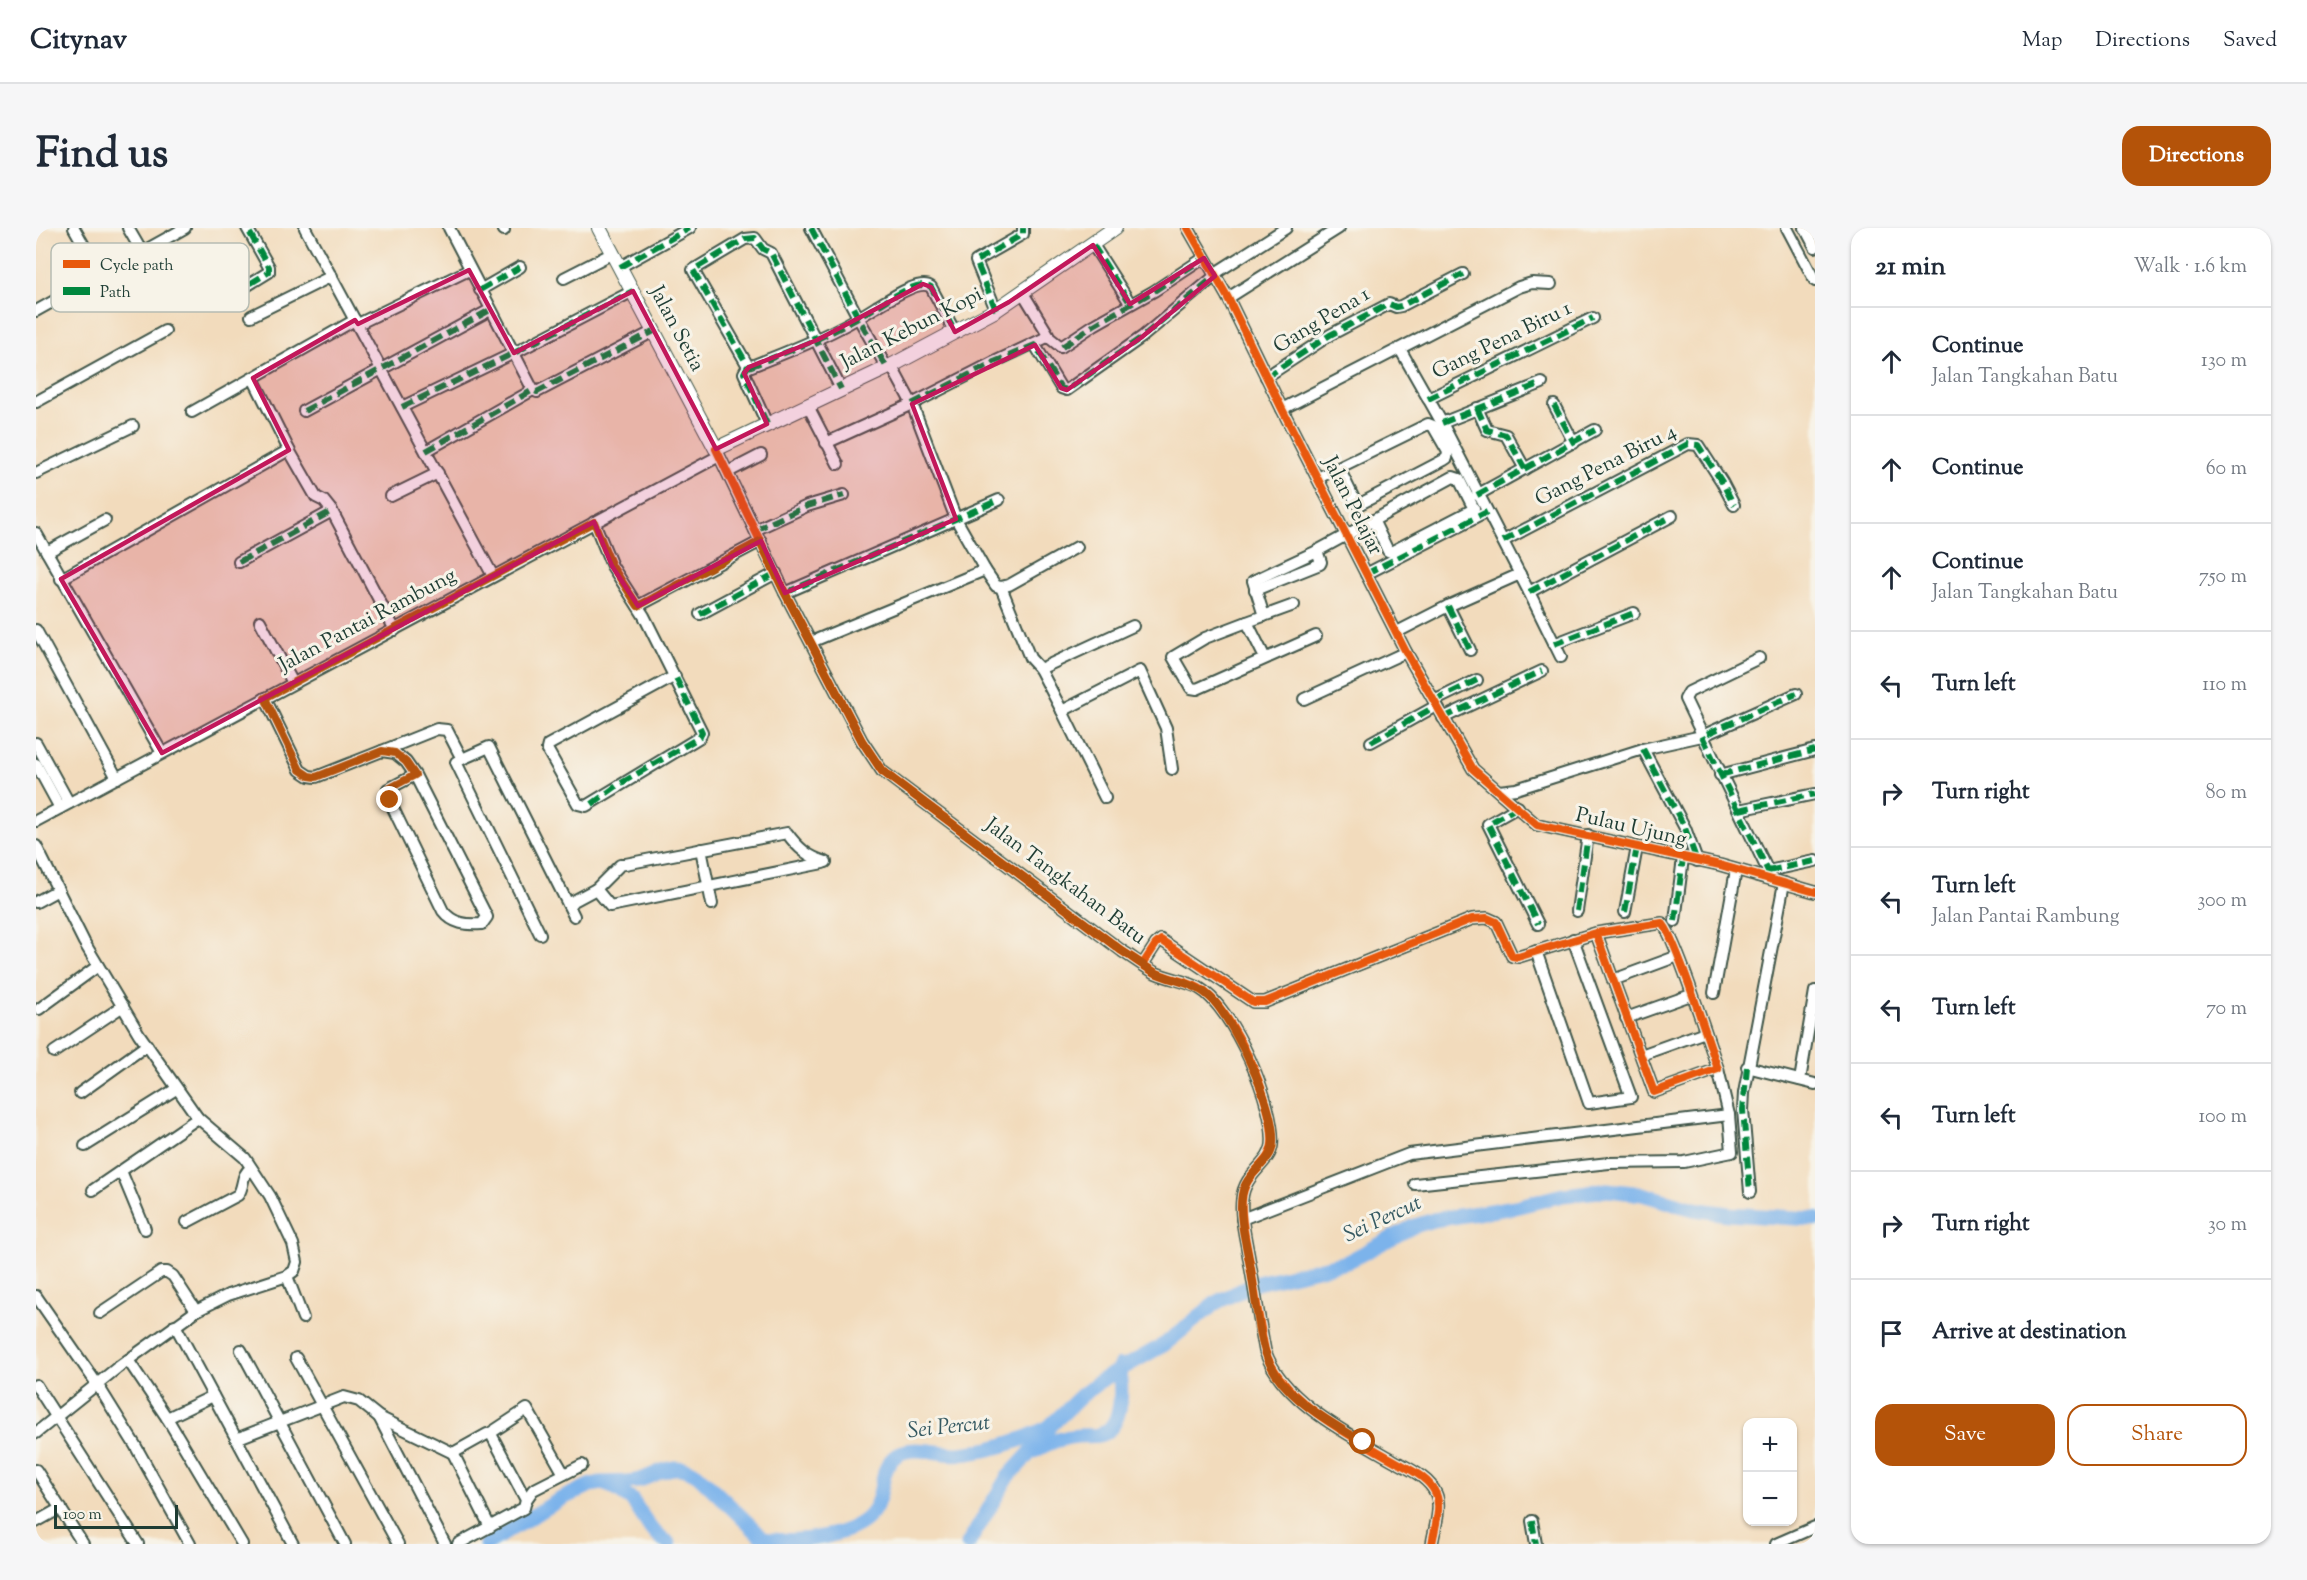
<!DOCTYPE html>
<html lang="en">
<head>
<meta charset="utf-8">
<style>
  body { margin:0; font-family:"Sorts Mill Goudy",serif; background:#f6f6f7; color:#1f2937 }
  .controls { position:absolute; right:18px; bottom:18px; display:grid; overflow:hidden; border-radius:12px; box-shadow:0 2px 4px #0004 }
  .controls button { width:54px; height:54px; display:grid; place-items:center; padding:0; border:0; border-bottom:2px solid #e0e1e3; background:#fff; color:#1f2937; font:30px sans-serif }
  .scale { position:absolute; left:18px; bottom:15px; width:124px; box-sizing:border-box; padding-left:6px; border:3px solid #1f3d34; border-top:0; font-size:16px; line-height:21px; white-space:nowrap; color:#1f3d34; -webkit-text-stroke:4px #f7f3e8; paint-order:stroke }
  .stop { position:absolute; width:18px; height:18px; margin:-14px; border:4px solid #b45309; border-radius:50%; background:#fff }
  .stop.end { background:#b45309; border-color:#fff; box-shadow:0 2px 6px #0008 }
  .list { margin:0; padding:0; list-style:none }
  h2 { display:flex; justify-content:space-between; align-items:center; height:78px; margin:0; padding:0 24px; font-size:26px }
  h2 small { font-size:20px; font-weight:400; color:#747a83 }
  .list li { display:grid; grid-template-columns:39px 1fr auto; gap:18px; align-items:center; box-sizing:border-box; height:108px; padding:0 24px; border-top:2px solid #e0e1e3 }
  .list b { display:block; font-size:22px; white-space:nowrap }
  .list p { margin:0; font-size:20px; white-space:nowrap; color:#747a83 }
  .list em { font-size:20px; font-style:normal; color:#747a83 }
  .actions { display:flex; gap:12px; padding:18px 24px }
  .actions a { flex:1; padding:14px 0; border:2px solid #b45309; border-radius:18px; text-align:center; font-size:21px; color:#b45309 }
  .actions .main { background:#b45309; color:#fff }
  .icon { flex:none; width:33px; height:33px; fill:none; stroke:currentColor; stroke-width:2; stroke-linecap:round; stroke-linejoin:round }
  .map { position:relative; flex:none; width:1779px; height:1316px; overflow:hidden; border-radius:18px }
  header { display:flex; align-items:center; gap:36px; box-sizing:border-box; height:84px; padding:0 30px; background:#fff; border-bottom:2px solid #e0e1e3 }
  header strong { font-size:28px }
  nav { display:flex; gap:33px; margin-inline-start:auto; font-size:21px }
  .intro { display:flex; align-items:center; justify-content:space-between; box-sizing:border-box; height:144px; padding:0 36px }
  h1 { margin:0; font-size:42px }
  .button { padding:15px 27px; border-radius:18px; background:#b45309; color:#fff; font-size:21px; font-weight:700 }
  main { display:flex; gap:36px; padding:0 36px }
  aside { flex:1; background:#fff; border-radius:18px; box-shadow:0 2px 4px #0004 }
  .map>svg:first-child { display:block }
</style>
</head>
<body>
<header>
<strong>Citynav</strong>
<nav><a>Map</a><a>Directions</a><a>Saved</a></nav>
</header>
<div class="intro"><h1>Find us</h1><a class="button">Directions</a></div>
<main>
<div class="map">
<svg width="1779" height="1316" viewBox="0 0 1779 1316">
  <rect width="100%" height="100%" fill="#f7f3e8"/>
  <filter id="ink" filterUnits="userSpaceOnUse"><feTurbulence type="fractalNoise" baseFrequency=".0167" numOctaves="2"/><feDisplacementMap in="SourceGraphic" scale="12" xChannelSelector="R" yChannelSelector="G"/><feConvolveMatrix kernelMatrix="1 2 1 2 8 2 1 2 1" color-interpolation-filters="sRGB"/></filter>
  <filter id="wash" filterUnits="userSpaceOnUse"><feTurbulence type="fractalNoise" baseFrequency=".008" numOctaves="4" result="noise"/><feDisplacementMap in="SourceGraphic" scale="24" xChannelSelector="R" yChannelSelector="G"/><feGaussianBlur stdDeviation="1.35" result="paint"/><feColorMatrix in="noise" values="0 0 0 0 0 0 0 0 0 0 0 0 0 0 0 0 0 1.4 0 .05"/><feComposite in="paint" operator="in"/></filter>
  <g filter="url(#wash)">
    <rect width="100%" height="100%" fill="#f2dbbc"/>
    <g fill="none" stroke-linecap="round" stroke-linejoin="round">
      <g stroke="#7cb3eb" stroke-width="15">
        <path d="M998 1223C1012 1215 1026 1209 1042 1208 1050 1207 1058 1209 1066 1206 1089 1196 1085 1158 1084 1138"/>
        <path d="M566 1255C577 1254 589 1255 600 1253 625 1246 636 1231 662 1247L728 1311C756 1316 824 1310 839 1280 848 1264 844 1238 861 1227 877 1216 905 1227 924 1226 953 1223 986 1213 1011 1200"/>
        <path d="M450 1316 525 1271 555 1257 566 1255 577 1259 596 1272 615 1301 633 1316"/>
        <path d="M932 1316 971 1250 993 1226 1014 1198 1046 1167 1064 1153 1129 1116 1181 1074 1221 1055 1311 1034 1376 999 1397 992 1479 979 1527 967 1572 962 1606 966 1658 981 1692 986 1779 991"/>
      </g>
    </g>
  </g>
  <g filter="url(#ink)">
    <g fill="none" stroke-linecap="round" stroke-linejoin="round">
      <g stroke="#3f5548" stroke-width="14">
        <g id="minor">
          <path d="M38 0 65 47"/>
          <path d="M92 0 106 24"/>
          <path d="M269 0 457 348"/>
          <path d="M413 0 497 162"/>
          <path d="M467 0 468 2"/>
          <path d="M775 0 823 91 851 140"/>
          <path d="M1152 0 1192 70 1246 181 1370 424 1437 541 1501 597 1684 637 1779 664"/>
          <path d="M1751 0 1779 53"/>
          <path d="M1769 0 1779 19"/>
          <path d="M1057 17 1094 75"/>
          <path d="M584 39 654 0"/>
          <path d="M1178 46 1250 0"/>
          <path d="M528 50 577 25"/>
          <path d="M444 62 484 39"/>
          <path d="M199 65 233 44V39L211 0"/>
          <path d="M1192 70 1303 0"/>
          <path d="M960 82 940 33 987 6V0"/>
          <path d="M0 83 149 0"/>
          <path d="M215 88 296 48"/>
          <path d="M322 96 433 42"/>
          <path d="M1011 108 1025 119 1058 97 1118 63 1168 30"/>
          <path d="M999 117 1025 160 1031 162 1106 109 1179 48"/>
          <path d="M1364 121 1406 195 1493 364 1525 429"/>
          <path d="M855 137 876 176 920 291 949 342 960 358 965 359 973 357 1041 319"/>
          <path d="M713 139C757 122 800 105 840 79 851 73 883 50 895 59L919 104"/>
          <path d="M1230 149 1294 107 1353 76 1360 79 1365 78 1427 46"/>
          <path d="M217 150 253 222 280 269 288 273 296 283 359 402"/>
          <path d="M1392 171 1557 90"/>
          <path d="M0 174 129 103"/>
          <path d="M1518 177 1538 215"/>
          <path d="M772 178 802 236"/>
          <path d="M366 179 478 125 597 63"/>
          <path d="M1441 180 1451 202 1470 207 1489 241"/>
          <path d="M1246 181 1483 59 1496 55 1515 56"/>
          <path d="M268 183 454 82"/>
          <path d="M156 184 319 92"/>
          <path d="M1406 195 1506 155"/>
          <path d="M731 196 708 145 712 138 657 42 709 11 719 10 727 21 735 25 805 161"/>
          <path d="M790 215 876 176 958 134 1009 110 1012 106 987 65"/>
          <path d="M680 221 749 365 826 513 846 543 1086 723C1097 730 1109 739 1120 745 1134 751 1150 753 1163 760 1197 779 1240 879 1236 917 1234 936 1208 945 1206 971 1204 989 1209 1007 1212 1025 1218 1058 1223 1091 1229 1123 1247 1174 1312 1206 1357 1232 1371 1240 1393 1249 1400 1266 1406 1279 1398 1302 1396 1316"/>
          <path d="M390 223 497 162 501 164 618 103"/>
          <path d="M692 244 725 227"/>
          <path d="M0 245 97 198"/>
          <path d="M1282 250 1392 196 1397 198 1412 224 1411 230 1408 232 1324 276 1320 275 1303 240"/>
          <path d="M1441 267 1559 202"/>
          <path d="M355 268 402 245"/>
          <path d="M558 294 576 338 608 388 666 504 664 509 550 578 542 576 511 521 512 517 639 448"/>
          <path d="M719 302 771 278 808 267"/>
          <path d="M0 305 126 525"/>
          <path d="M1467 313 1652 216 1662 217 1686 254 1698 277"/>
          <path d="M11 324 69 292"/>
          <path d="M203 334 296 283"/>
          <path d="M1330 346 1451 284"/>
          <path d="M25 351 253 222"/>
          <path d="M965 359 994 430 1004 441 1026 483 1069 570"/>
          <path d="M1219 362 1284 336 1285 334 1281 323"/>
          <path d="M1493 364 1636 288"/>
          <path d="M749 365 963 272"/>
          <path d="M602 378 725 313"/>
          <path d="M1412 378 1434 422"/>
          <path d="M664 386 740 345"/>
          <path d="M1228 388 1217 353 1281 323 1417 249 1423 251 1438 281 1355 324 1352 323 1337 292"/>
          <path d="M224 393 257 455"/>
          <path d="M1211 394 1169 410 1137 429 1155 460 1161 461 1280 408"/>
          <path d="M0 402 81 550"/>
          <path d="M1361 404 1412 378 1484 346"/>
          <path d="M775 414 949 342"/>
          <path d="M1518 416 1598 385"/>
          <path d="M1229 430 1211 394 1258 377"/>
          <path d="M1723 430 1653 464 1649 471 1732 643 1731 649"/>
          <path d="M1004 441 1097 398"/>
          <path d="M229 470 264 542 273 548 280 549 346 523 359 525 370 534 379 547 451 689 446 696C430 697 417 696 407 683L353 572 352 561 379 547"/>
          <path d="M1268 471 1370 424"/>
          <path d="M1398 473 1441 452"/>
          <path d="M1026 483 1104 443 1130 500 1136 541"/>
          <path d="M1407 490 1506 443"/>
          <path d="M1335 514 1400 478"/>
          <path d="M0 515 33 575"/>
          <path d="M1607 521 1649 600 1661 633"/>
          <path d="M346 523 401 501 411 502 426 531 420 534 504 706"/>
          <path d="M426 531 453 519 538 688"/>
          <path d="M0 536 24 580"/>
          <path d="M1684 547 1779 522"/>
          <path d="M1463 563 1480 561 1607 521 1666 508 1760 466"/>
          <path d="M1482 579 1452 596 1502 696"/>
          <path d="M1703 582 1779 566"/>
          <path d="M0 593 683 228"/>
          <path d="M0 618 48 714 103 806 162 890 209 930 234 968 257 1016 261 1034 258 1043 251 1048 192 1067 160 1083 81 1140 0 1205"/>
          <path d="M665 621 676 676"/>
          <path d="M1732 643 1779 633"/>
          <path d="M560 661 574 678 787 635"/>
          <path d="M0 674 22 662"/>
          <path d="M532 676 560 661 584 637 751 605C762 620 772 629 790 634"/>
          <path d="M1541 683 1552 607"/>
          <path d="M1589 684 1601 619"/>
          <path d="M1639 693 1647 630"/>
          <path d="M1500 723 1553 875 1595 869 1537 711"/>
          <path d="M1107 736 1120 716 1125 712 1217 774H1229L1436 691 1451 690 1460 694 1476 728 1482 729 1560 705 1626 695C1638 705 1674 818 1682 841L1618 864 1560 705"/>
          <path d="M1577 752 1642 728"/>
          <path d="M1678 765 1700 642"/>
          <path d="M3 781 62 738"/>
          <path d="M1590 790 1655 767"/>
          <path d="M18 824 87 778"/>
          <path d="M1605 827 1669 804"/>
          <path d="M1711 839 1779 856"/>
          <path d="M1764 852 1779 763"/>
          <path d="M44 865 111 817"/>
          <path d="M49 918 140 861"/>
          <path d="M85 943 109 1001"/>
          <path d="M1379 956 1573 935 1648 934 1696 924 1693 887 1682 841"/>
          <path d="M57 962 162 890"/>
          <path d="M1714 964 1707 882 1708 865 1748 655"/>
          <path d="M1206 991 1373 926 1693 887"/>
          <path d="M151 994 202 967C209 957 204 948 215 940"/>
          <path d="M251 1048 267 1090"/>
          <path d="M0 1068 61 1156 99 1217 154 1316"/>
          <path d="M64 1085 125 1044H131L137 1048 160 1083"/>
          <path d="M139 1097 257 1316"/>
          <path d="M205 1122 309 1316"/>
          <path d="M260 1130 362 1316"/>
          <path d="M92 1132 131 1190 206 1316"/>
          <path d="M0 1157 102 1316"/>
          <path d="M343 1189 409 1316"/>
          <path d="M131 1190 177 1168"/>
          <path d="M453 1206 491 1181 528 1246"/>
          <path d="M200 1211 308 1169 323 1173 343 1189 417 1225 451 1206H455L490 1272 488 1280 422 1316"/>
          <path d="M417 1225 454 1299"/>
          <path d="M0 1242 47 1316"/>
          <path d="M490 1272 497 1262 546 1237"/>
          <path d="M1496 1293 1500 1316"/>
          <path d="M0 1294 25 1280"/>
          <path d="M1740 1316 1779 1299"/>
        </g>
      </g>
      <g stroke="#3f5548" stroke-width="16">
        <path id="major" d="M563 0 680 221 851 140 960 82 1079 0"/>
      </g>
      <use href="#minor" stroke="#fff" stroke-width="10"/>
      <use href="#major" stroke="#fff" stroke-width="14"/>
      <g stroke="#00873e" stroke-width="6" stroke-dasharray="12 6" stroke-linecap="butt">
        <path d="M775 0 823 91 851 140"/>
        <path d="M1057 17 1094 75"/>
        <path d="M584 39 654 0"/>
        <path d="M444 62 484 39"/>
        <path d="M199 65 233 44V39L211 0"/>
        <path d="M960 82 940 33 987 6V0"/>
        <path d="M1026 119 1058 97 1118 63 1168 30"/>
        <path d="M713 139C757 122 800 105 840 79 851 73 883 50 895 59L919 104"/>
        <path d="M1230 149 1294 107 1353 76 1360 79 1365 78 1427 46"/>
        <path d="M1392 171 1557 90"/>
        <path d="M876 176 958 134 999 117 1025 160 1031 162 1106 109 1179 48"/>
        <path d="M1518 177 1538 215"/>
        <path d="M366 179 478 125 597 63"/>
        <path d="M1441 180 1451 202 1470 207 1489 241"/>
        <path d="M268 183 454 82"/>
        <path d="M1406 195 1506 155"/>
        <path d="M731 196 708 145 712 138 657 42 709 11 719 10 727 21 735 25 805 161"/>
        <path d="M390 223 497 162 501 164 618 103"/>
        <path d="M1441 267 1559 202"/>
        <path d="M719 302 771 278 808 267"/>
        <path d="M1467 313 1652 216 1662 217 1686 254 1698 277"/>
        <path d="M203 334 296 283"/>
        <path d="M1330 346 1451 284"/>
        <path d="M1493 364 1636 288"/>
        <path d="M749 365 963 272"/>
        <path d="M602 378 725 313"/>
        <path d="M1412 378 1434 422"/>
        <path d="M664 386 740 345"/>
        <path d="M1518 416 1598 385"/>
        <path d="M1398 473 1441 452"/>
        <path d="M1407 490 1506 443"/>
        <path d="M1335 514 1400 478"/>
        <path d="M1607 521 1649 600 1661 633"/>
        <path d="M1684 547 1779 522"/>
        <path d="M556 576 582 557 664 509 666 504 639 448"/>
        <path d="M1482 579 1452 596 1502 696"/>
        <path d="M1703 582 1779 566"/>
        <path d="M1732 643 1779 633"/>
        <path d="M1731 649 1732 643 1666 508 1760 466"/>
        <path d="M1541 683 1552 607"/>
        <path d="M1589 684 1601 619"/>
        <path d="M1639 693 1647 630"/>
        <path d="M1711 839 1707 882 1714 964"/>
        <path d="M1496 1293 1500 1316"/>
      </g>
      <g stroke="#f7f3e8" stroke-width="11">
        <g id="cycleway">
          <path d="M1152 0 1192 70 1246 181 1370 424 1437 541 1501 597 1684 637 1779 664"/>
          <path d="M680 221 749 365 826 513 846 543 1086 723C1097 730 1109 739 1120 745 1134 751 1150 753 1163 760 1197 779 1240 879 1236 917 1234 936 1208 945 1206 971 1204 989 1209 1007 1212 1025 1218 1058 1223 1091 1229 1123 1247 1174 1312 1206 1357 1232 1371 1240 1393 1249 1400 1266 1406 1279 1398 1302 1396 1316"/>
          <path d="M1107 736 1120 716 1125 712 1217 774H1229L1436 691 1451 690 1460 694 1476 728 1482 729 1560 705 1626 695C1638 705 1674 818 1682 841L1618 864 1560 705"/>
        </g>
      </g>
      <use href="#cycleway" stroke="#e8590c" stroke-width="8"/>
    </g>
  </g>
  <g fill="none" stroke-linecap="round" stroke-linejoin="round" filter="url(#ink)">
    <path stroke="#b45309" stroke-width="8" d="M354 572 352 561 379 547 370 534 359 525 346 523 280 549 273 548 264 542 229 470 558 294 576 338 602 378 724 313 749 365 826 513 846 543 1086 723C1097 730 1109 739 1120 745 1140 754 1161 755 1177 772 1198 795 1250 897 1234 926 1225 941 1209 948 1206 967 1202 991 1211 1018 1215 1043 1220 1071 1222 1111 1234 1136 1252 1173 1294 1193 1327 1214"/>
  </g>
  <path fill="#c2185b" fill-opacity="0.2" stroke="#c2185b" stroke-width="4.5" stroke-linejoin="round" d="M1057 17 1094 76 1168 30 1179 48 1106 109 1031 162 1025 160 999 117 876 176 920 291 749 365 725 313 602 378 576 338 558 294 126 525 25 351 253 222 217 150 319 92 322 96 433 42 478 125 597 63 680 221 731 196 708 145 713 139 781 112 887 56 895 59 919 104 973 74Z"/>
  <g text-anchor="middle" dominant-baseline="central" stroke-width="6" stroke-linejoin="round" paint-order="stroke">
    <g font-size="21" fill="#1f3d34" stroke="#f7f3e8">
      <text transform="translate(1286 93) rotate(-31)">Gang Pena 1</text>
      <text transform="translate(640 101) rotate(62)">Jalan Setia</text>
      <text transform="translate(876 101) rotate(-27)">Jalan Kebun Kopi</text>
      <text transform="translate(1466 113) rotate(-26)">Gang Pena Biru 1</text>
      <text transform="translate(1570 238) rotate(-27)">Gang Pena Biru 4</text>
      <text transform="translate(1316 278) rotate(63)">Jalan Pelajar</text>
      <text transform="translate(332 393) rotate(-28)">Jalan Pantai Rambung</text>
      <text transform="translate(1595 600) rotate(13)">Pulau Ujung</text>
      <text transform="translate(1029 654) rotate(37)">Jalan Tangkahan Batu</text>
    </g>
    <g font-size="22" font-style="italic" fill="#365a62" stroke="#f7f3e8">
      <text transform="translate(1347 992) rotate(-25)">Sei Percut</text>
      <text transform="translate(913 1200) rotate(-6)">Sei Percut</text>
    </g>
  </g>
  <rect x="15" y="15" width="198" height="69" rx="9" fill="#f7f3e8" stroke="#b6bcb2" stroke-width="1.5"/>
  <rect x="27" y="32" width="27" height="8" fill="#e8590c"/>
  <rect x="27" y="59" width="27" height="8" fill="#00873e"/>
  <g font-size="16" fill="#1f3d34">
    <text x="64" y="42">Cycle path</text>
    <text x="64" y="69">Path</text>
  </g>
</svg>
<div class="controls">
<button>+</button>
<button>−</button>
</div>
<div class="scale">100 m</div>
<div class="stop" style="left:1327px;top:1214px"></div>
<div class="stop end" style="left:354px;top:572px"></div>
</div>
<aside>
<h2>21 min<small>Walk · 1.6 km</small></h2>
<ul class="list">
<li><svg class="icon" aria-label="ahead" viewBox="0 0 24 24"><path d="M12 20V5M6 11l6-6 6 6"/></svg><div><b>Continue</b><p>Jalan Tangkahan Batu</p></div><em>130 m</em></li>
<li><svg class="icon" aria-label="ahead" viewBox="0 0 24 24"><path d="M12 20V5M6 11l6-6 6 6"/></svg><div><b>Continue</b></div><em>60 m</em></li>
<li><svg class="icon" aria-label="ahead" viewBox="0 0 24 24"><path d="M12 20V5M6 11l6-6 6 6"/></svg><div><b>Continue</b><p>Jalan Tangkahan Batu</p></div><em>750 m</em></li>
<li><svg class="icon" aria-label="left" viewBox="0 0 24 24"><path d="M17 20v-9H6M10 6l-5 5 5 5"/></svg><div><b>Turn left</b></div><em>110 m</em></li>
<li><svg class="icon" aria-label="right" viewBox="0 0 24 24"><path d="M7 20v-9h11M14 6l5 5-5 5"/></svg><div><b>Turn right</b></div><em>80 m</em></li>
<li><svg class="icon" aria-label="left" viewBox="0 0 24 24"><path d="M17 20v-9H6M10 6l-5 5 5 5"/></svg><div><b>Turn left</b><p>Jalan Pantai Rambung</p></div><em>300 m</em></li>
<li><svg class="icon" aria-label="left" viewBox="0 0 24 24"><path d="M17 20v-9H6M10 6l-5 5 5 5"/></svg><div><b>Turn left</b></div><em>70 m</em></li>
<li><svg class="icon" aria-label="left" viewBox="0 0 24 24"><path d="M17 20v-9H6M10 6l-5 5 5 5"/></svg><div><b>Turn left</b></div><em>100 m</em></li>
<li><svg class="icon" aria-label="right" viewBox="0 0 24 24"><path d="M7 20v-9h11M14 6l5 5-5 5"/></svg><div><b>Turn right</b></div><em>30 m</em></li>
<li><svg class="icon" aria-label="arrive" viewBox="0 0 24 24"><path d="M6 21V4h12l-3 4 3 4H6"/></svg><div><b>Arrive at destination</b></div></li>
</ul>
<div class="actions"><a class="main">Save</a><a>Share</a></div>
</aside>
</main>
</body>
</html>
